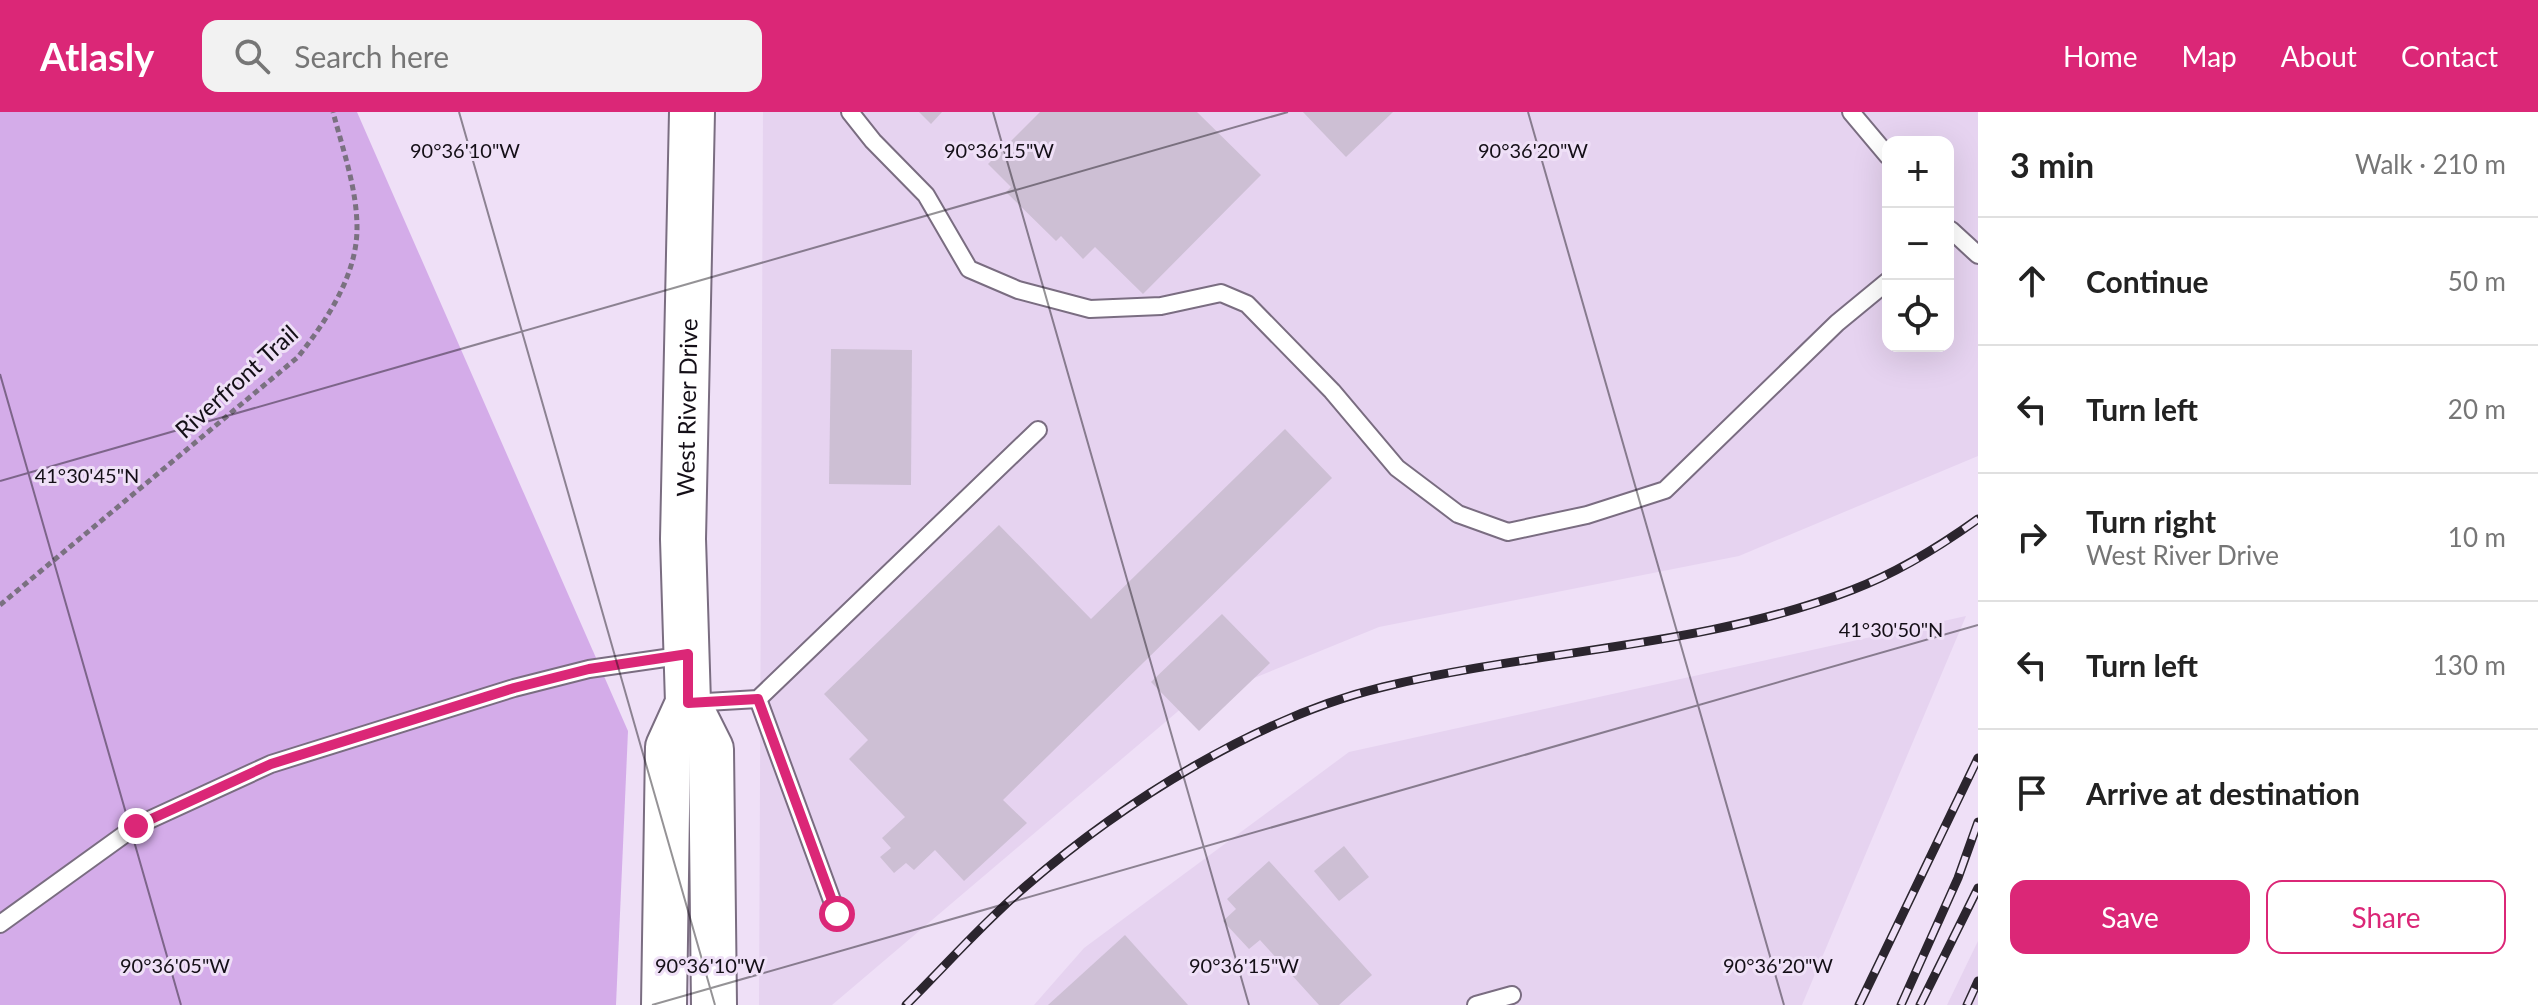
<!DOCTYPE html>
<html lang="en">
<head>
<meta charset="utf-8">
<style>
  body { margin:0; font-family:Lato,sans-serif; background:#f2f2f2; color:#222 }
  .controls { position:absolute; right:24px; top:24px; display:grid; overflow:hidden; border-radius:16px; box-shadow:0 8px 32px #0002 }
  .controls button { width:72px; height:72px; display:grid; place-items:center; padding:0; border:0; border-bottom:2px solid #e0e0e0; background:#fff; color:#222; font:40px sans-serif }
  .stop { position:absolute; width:24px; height:24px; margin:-18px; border:6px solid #db2777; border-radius:50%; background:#fff }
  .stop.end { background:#db2777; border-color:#fff; box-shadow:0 2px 8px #0008 }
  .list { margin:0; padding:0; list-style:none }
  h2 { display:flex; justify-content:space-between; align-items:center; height:104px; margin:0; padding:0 32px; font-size:34px }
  h2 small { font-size:26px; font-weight:400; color:#767676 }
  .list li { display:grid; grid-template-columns:52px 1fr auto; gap:24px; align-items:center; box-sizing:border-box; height:128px; padding:0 32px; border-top:2px solid #e0e0e0 }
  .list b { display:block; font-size:30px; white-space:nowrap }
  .list p { margin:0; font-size:26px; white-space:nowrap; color:#767676 }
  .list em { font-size:26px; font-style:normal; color:#767676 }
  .actions { display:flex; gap:16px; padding:24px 32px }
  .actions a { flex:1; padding:18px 0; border:2px solid #db2777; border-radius:16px; text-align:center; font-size:28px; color:#db2777 }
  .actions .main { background:#db2777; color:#fff }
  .icon { flex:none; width:44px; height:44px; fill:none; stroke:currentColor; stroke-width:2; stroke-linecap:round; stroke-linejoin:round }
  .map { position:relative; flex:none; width:1978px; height:893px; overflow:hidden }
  header { display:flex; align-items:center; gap:48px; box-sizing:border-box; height:112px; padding:0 40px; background:#db2777; color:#fff }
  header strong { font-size:38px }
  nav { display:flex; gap:44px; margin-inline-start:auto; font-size:28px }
  .search { width:560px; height:72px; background:#f2f2f2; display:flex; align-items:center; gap:20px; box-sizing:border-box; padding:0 28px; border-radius:16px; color:#767676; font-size:30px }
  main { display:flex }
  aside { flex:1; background:#fff }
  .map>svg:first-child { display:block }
</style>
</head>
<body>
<header>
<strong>Atlasly</strong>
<div class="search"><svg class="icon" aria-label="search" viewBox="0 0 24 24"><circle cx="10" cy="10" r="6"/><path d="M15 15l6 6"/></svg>Search here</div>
<nav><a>Home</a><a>Map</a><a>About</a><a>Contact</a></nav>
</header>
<main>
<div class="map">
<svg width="1978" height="893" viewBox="0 0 1978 893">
  <rect width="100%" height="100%" fill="#efe0f7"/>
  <g fill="#e6d3f0" fill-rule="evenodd">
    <path d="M763 0H1978V344L1739 444 1379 515 1183 595 832 893H759ZM1888 30H1948V234H1888Z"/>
    <path d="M1966 504 1802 893H1034L1084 836 1349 640Z"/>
    <path d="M1978 829V893H1947Z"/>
  </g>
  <path fill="#d4ace9" d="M0 0H357L628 619 616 893H0Z"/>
  <g fill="#cdbfd4">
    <path d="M919 0H942L931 12Z"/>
    <path d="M1040 0H1197L1261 63 1143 182 1095 135 1083 147 1061 124 1056 129 1006 80 1011 75 988 52Z"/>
    <path d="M1303 0H1393L1346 45Z"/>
    <path d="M831 237 912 238 911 373 829 372Z"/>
    <path d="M1285 317 1332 366 1003 688 1027 711 964 769 935 738 914 758 906 751 894 761 880 745 891 736 882 726 905 705 849 647 868 628 824 582 999 413 1091 507Z"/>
    <path d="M1222 502 1270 551 1199 619 1151 570Z"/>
    <path d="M1344 734 1369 765 1339 789 1314 759Z"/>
    <path d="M1269 749 1372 863 1339 893H1319L1260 828 1249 837 1223 809 1236 797 1227 787Z"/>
    <path d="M1125 823 1188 893H1048Z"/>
  </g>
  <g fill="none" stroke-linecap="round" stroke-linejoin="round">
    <g stroke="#7a6d81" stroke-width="20">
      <g id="lane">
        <path d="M850 0 873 29 926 83 969 157 1018 178 1090 197 1161 194 1221 181 1247 192 1332 279 1397 356 1458 402 1508 420 1587 403 1665 378 1837 211 1888 169"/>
        <path d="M1851 0 1888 44"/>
        <path d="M1948 121 1951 118 1978 143"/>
        <path d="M758 587 837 802"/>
        <path d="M689 591 758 587 1038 318"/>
        <path d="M0 812 136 714 271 652 514 576 589 557 686 543"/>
        <path d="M1476 893 1512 883"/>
      </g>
    </g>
    <g stroke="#7a6d81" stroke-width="48">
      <g id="primary">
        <path d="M688 591 711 637 714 893"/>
        <path id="s1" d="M664 893 668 635 688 591 683 427 692 0"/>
      </g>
    </g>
    <path stroke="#7a7180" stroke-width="5" stroke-dasharray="6 4" stroke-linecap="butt" d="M0 493 298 245C326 209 357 164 357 116 357 77 343 38 333 0"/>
    <use href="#lane" stroke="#fff" stroke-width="16"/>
    <use href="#primary" stroke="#fff" stroke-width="44"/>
    <g stroke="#2b252e" stroke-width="9">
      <g id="rail">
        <path d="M906 893C946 853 984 810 1026 774 1123 690 1258 605 1383 575 1538 537 1702 536 1852 478 1897 461 1939 435 1978 407"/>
        <path d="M1859 893 1978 646"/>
        <path d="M1901 893 1958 766 1978 710"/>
        <path d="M1920 893 1978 776"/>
        <path d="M1967 893 1978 869"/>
      </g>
    </g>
    <use href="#rail" stroke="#efe0f7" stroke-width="6" stroke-dasharray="18" stroke-linecap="butt"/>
  </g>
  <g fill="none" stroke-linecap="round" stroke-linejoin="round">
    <path stroke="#db2777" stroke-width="10" d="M136 714 271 652 514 576 589 557 688 542V591L758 587 837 802"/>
  </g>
  <path fill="none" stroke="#140f17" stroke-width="2" stroke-opacity="0.45" d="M459 0 715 893M993 0 1249 893M1528 0 1784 893M0 262 181 893M0 369 1288 0M652 893 1978 513"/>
  <g text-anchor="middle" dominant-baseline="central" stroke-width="6" stroke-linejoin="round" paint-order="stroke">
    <g font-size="24" fill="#140f17" stroke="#efe0f7">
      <text transform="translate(236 269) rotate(-42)">Riverfront Trail</text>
      <text stroke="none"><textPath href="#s1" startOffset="602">West River Drive</textPath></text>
    </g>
  </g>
  <g font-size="20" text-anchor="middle" fill="#140f17" stroke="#efe0f7" stroke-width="6" stroke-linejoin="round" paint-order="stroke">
    <text x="465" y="46">90°36'10"W</text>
    <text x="999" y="46">90°36'15"W</text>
    <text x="1533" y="46">90°36'20"W</text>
    <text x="87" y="371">41°30'45"N</text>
    <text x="1891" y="525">41°30'50"N</text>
    <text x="710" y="861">90°36'10"W</text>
    <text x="1244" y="861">90°36'15"W</text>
    <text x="1778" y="861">90°36'20"W</text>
    <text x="175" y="861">90°36'05"W</text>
  </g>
</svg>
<div class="controls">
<button>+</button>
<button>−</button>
<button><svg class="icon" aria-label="locate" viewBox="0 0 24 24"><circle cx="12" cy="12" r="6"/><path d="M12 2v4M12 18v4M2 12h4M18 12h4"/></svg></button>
</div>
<div class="stop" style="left:837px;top:802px"></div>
<div class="stop end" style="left:136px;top:714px"></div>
</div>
<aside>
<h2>3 min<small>Walk · 210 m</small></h2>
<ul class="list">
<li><svg class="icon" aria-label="ahead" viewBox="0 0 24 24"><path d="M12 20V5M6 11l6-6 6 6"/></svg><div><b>Continue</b></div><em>50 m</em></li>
<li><svg class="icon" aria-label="left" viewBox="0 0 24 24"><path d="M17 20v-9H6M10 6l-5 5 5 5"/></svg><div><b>Turn left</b></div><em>20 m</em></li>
<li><svg class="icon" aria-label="right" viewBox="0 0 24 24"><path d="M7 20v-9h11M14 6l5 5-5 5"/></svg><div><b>Turn right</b><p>West River Drive</p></div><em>10 m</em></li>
<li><svg class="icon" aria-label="left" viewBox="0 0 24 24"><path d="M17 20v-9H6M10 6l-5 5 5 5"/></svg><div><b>Turn left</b></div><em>130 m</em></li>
<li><svg class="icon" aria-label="arrive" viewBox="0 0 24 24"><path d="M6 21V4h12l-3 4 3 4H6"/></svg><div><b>Arrive at destination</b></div></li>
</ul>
<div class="actions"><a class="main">Save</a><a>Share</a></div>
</aside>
</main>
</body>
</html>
